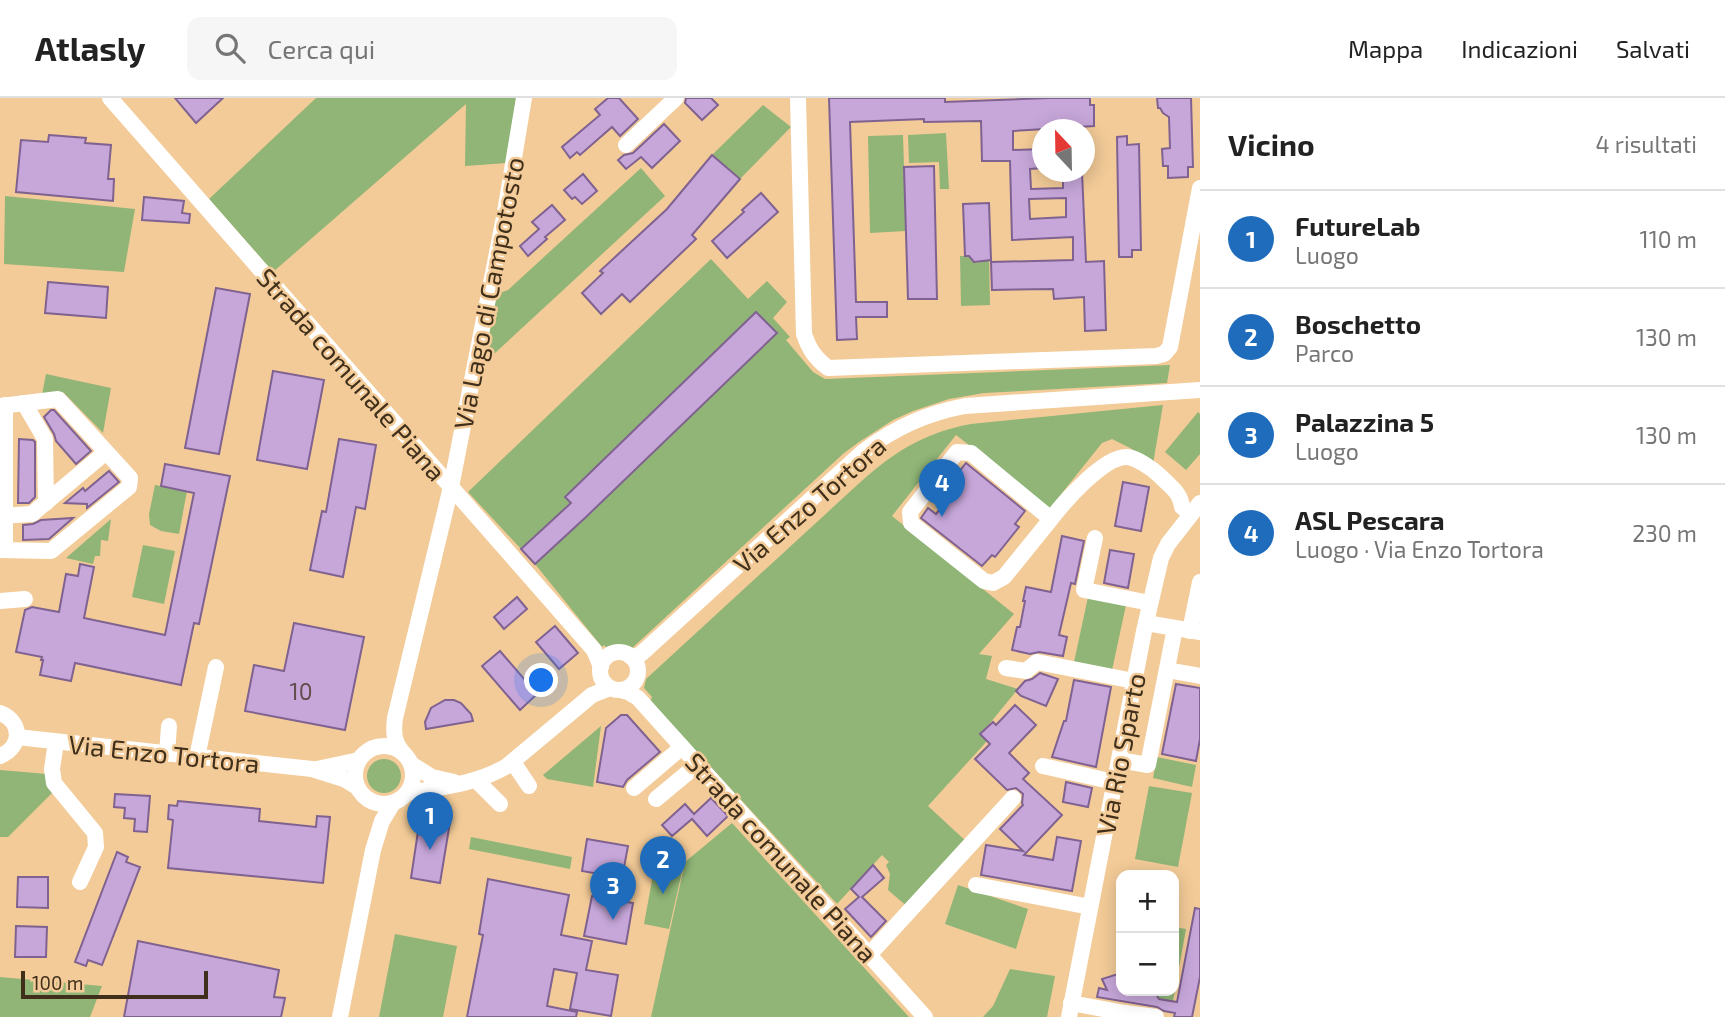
<!DOCTYPE html>
<html lang="it">
<head>
<meta charset="utf-8">
<style>
  body { margin:0; font-family:"Exo 2",sans-serif; background:#f6f6f6; color:#222 }
  .controls { position:absolute; right:21px; bottom:21px; display:grid; overflow:hidden; border-radius:14px; box-shadow:0 4px 18px #0003 }
  .controls button { width:63px; height:63px; display:grid; place-items:center; padding:0; border:0; border-bottom:2px solid #e0e0e0; background:#fff; color:#222; font:35px sans-serif }
  .compass { position:absolute; left:1032px; top:21px; width:63px; height:63px; border-radius:50%; background:#fff; box-shadow:0 4px 18px #0003; rotate:338deg }
  .scale { position:absolute; left:21px; bottom:18px; width:187px; box-sizing:border-box; padding-left:7px; border:4px solid #3f2f1b; border-top:0; font-size:19px; line-height:24px; white-space:nowrap; color:#3f2f1b; -webkit-text-stroke:5px #f3cb98; paint-order:stroke }
  .you { position:absolute; left:542px; top:583px; width:24px; height:24px; margin:-18px; border:5px solid #fff; border-radius:50%; background:#1a73e8; box-shadow:0 0 0 10px #1a73e833 }
  .badge { display:grid; place-items:center; width:46px; height:46px; border-radius:50%; background:#1e6cbb; color:#fff; font-size:23px; font-weight:700 }
  .pin { position:absolute; translate:-50% -58px; filter:drop-shadow(0 2px 4px #0008) }
  .pin::after { content:''; position:absolute; top:37px; width:24px; height:21px; background:inherit; clip-path:polygon(0 0,100% 0,50% 100%) }
  .list { margin:0; padding:0; list-style:none }
  h2 { display:flex; justify-content:space-between; align-items:center; height:91px; margin:0; padding:0 28px; font-size:30px }
  h2 small { font-size:23px; font-weight:400; color:#767676 }
  .list li { display:grid; grid-template-columns:46px 1fr auto; gap:21px; align-items:center; box-sizing:border-box; height:98px; padding:0 28px; border-top:2px solid #e0e0e0 }
  .list b { display:block; font-size:26px; white-space:nowrap }
  .list p { margin:0; font-size:23px; white-space:nowrap; color:#767676 }
  .list em { font-size:23px; font-style:normal; color:#767676 }
  .icon { flex:none; width:38px; height:38px; fill:none; stroke:currentColor; stroke-width:2; stroke-linecap:round; stroke-linejoin:round }
  .map { position:relative; flex:none; width:1200px; height:919px; overflow:hidden }
  header { display:flex; align-items:center; gap:42px; box-sizing:border-box; height:98px; padding:0 35px; background:#fff; border-bottom:2px solid #e0e0e0 }
  header strong { font-size:33px }
  nav { display:flex; gap:38px; margin-inline-start:auto; font-size:24px }
  .search { width:490px; height:63px; background:#f6f6f6; display:flex; align-items:center; gap:18px; box-sizing:border-box; padding:0 24px; border-radius:14px; color:#767676; font-size:26px }
  main { display:flex }
  aside { flex:1; background:#fff }
  .map>svg:first-child { display:block }
</style>
</head>
<body>
<header>
<strong>Atlasly</strong>
<div class="search"><svg class="icon" aria-label="search" viewBox="0 0 24 24"><circle cx="10" cy="10" r="6"/><path d="M15 15l6 6"/></svg>Cerca qui</div>
<nav><a>Mappa</a><a>Indicazioni</a><a>Salvati</a></nav>
</header>
<main>
<div class="map">
<svg width="1200" height="919" viewBox="0 0 1200 919">
  <rect width="100%" height="100%" fill="#f3cb98"/>
  <g fill="#90b577">
    <path d="M316 0H516L507 65 465 68 466 6 273 174 209 101Z"/>
    <path d="M763 7 791 29 740 81 692 136 696 141 630 204 601 173 667 111 712 57Z"/>
    <path d="M946 35 949 91H940L939 64 909 65 908 37Z"/>
    <path d="M903 37 906 133 870 135 868 38Z"/>
    <path d="M641 70 665 98 482 267 497 196 508 192Z"/>
    <path d="M5 98 135 111 124 174 4 166Z"/>
    <path d="M989 157 990 207 961 208 960 158H970L972 163C980 167 984 162 989 157Z"/>
    <path d="M711 161 748 201 767 183 787 204 773 220 790 239 786 242 813 274 825 281 1170 267 1167 285 984 295 949 301 913 313 893 322 859 344 844 355 630 552 618 550 609 552 604 547 602 549 535 466 468 394Z"/>
    <path d="M46 276 111 290 103 335 63 294 42 297Z"/>
    <path d="M1163 307 1153 366 1130 350 1112 341 1102 345 1050 410 956 337 892 418 1014 516 979 556 992 558 986 581 1018 591 981 636 987 643 928 708 969 746 910 811 888 792 890 776 886 767 889 764 882 757 837 806 650 603 652 599 644 590 646 581 855 389C891 356 922 335 971 326Z"/>
    <path d="M1198 314 1200 316V356L1186 372 1165 354Z"/>
    <path d="M155 387 187 393 179 436 161 433 150 427 149 416Z"/>
    <path d="M111 421 108 443 101 442 100 458H95L93 466 66 460Z"/>
    <path d="M143 447 175 453 164 506 132 499Z"/>
    <path d="M1088 499 1126 507 1111 577 1073 569Z"/>
    <path d="M601 628 593 689 547 681 543 677Z"/>
    <path d="M1157 659 1196 667 1192 689 1153 680Z"/>
    <circle cx="384" cy="678" r="17"/>
    <path d="M0 672 47 676 53 694 8 739H0Z"/>
    <path d="M1149 688 1192 695 1178 769 1135 761Z"/>
    <path d="M732 725 909 919H651L685 764Z"/>
    <path d="M471 739 572 759 570 771 469 751Z"/>
    <path d="M653 745 667 747 684 765 669 831 644 826 656 760Z"/>
    <path d="M958 787 1028 811 1016 851 945 826Z"/>
    <path d="M1174 829 1186 831 1173 903 1159 901 1154 893H1174Z"/>
    <path d="M395 836 457 848 443 919H379Z"/>
    <path d="M1010 871 1055 878 1047 919H983L993 908Z"/>
    <path d="M0 879 102 888 90 919H0Z"/>
  </g>
  <g fill="#c7a7da" stroke="#806291" stroke-width="2" fill-rule="evenodd">
    <path d="M175 0H223L196 25Z"/>
    <path d="M608 0H619L638 21 620 38 612 29 580 57 577 54 570 60 562 49 600 17 595 11Z"/>
    <path d="M686 0H711L718 7 702 22 685 5Z"/>
    <path d="M829 0H945V4L1049 0H1090V7H1094V28L1013 33V52L1042 51V70L1030 71 1031 91 1063 90V74H1082L1086 164 1104 163 1106 232 1085 233 1084 199 1054 201 1053 191 992 192 991 164 1073 162V139L1012 142 1010 63H982L981 23 924 24V21L850 24 856 204H887V219H856L857 241 837 242ZM1066 100V119L1030 121 1029 101Z"/>
    <path d="M1157 0H1191L1193 69H1188V79L1168 80V68H1163L1162 51 1170 50 1169 19 1163 15 1160 10H1158Z"/>
    <path d="M664 26 680 43 652 70 641 59 626 71 618 62 624 57 633 55Z"/>
    <path d="M49 37 86 40 85 45 111 47 108 81H114L113 103 16 94 21 42 48 44Z"/>
    <path d="M1127 38V47L1139 46 1141 152H1132V159H1119L1117 39Z"/>
    <path d="M712 57 740 81 692 137 696 141 630 204 622 196 601 216 582 195 603 175 600 173 667 111Z"/>
    <path d="M934 68 937 201H908L904 69Z"/>
    <path d="M583 76 597 93 582 106 575 99 572 101 564 92Z"/>
    <path d="M761 95 778 114 727 160 712 143 744 114 742 112Z"/>
    <path d="M144 99 184 103 182 115 190 116 189 125 142 122Z"/>
    <path d="M989 105 991 162 974 164 969 158H965L963 106Z"/>
    <path d="M552 107 565 122 545 139 547 141 528 158 520 148 539 131 532 124Z"/>
    <path d="M48 184 108 189 106 220 45 215Z"/>
    <path d="M216 190 250 196 219 356 185 350Z"/>
    <path d="M756 214 777 235 586 419 535 466 521 451 571 405 565 399Z"/>
    <path d="M273 273 324 282 307 371 257 362Z"/>
    <path d="M51 312H54L91 353 76 366 56 343 54 336 44 319Z"/>
    <path d="M19 341 33 342 35 344V399L29 405H18Z"/>
    <path d="M339 341 376 347 365 411 356 409 343 479 310 472 322 413 326 414Z"/>
    <path d="M966 365 1025 413 1015 426 1019 429 995 459 992 457 982 468 921 420 928 410 936 416 961 385 954 380Z"/>
    <path d="M165 366 230 378 199 526 194 525 181 587 75 565 71 583 40 577 43 562H41L42 559 16 554 25 512 32 509 59 514 66 476 78 478 80 466 94 469 84 520 165 537 194 395 161 388Z"/>
    <path d="M109 373 119 384 87 410V406L65 405 83 390 85 393Z"/>
    <path d="M1123 384 1149 389 1141 433 1115 428Z"/>
    <path d="M73 420 49 441 23 442V427L33 426 41 422Z"/>
    <path d="M1062 438 1084 443 1075 486 1071 485 1059 537 1067 539 1063 558 1039 554 1030 556 1012 552 1017 529H1020L1025 503H1023L1026 489 1051 494Z"/>
    <path d="M1110 452 1134 456 1128 490 1104 485Z"/>
    <path d="M517 499 527 511 504 531 494 519Z"/>
    <path d="M294 525 364 539 345 632 245 613 254 567 284 573Z"/>
    <path d="M555 528 578 555 559 571 536 544Z"/>
    <path d="M500 553 537 596 520 612 482 568Z"/>
    <path d="M1040 575 1058 581 1046 608 1021 598 1016 593 1025 583 1032 581Z"/>
    <path d="M1074 582 1111 589 1096 669 1052 659 1064 623H1066Z"/>
    <path d="M1176 586 1200 590V641L1196 663 1162 656Z"/>
    <path d="M445 602H454L461 605 471 616 473 623 426 631 425 624 431 610Z"/>
    <path d="M1015 607 1036 627 1009 655 1029 675 1023 681 1062 717 1024 757 1053 762 1057 739 1081 743 1072 793 981 777 986 747 1023 753 1000 731 1023 707 1022 705 1023 696 1016 690 1007 692 975 661 990 646 980 636 993 624 996 627Z"/>
    <path d="M621 617H627L660 654 627 682 623 689 597 684 606 630Z"/>
    <path d="M1066 684 1092 690 1088 709 1063 704Z"/>
    <path d="M115 696 150 698 147 734 134 733 135 721 124 720 125 710 114 709Z"/>
    <path d="M711 700 728 718 707 738 692 721 672 738 662 727 685 706 694 716Z"/>
    <path d="M178 703 260 711 259 723 316 729 317 718 330 719 323 785 168 770 173 722 168 721 169 707 177 708Z"/>
    <path d="M420 720 450 724 440 785 411 780Z"/>
    <path d="M587 741 628 748 622 780 582 773Z"/>
    <path d="M117 754 128 759 126 764 140 769 102 867 88 862 86 868 75 864Z"/>
    <path d="M873 767 884 780 862 799 886 823 871 839 845 811 859 799 851 791Z"/>
    <path d="M18 779H48V810L17 809Z"/>
    <path d="M488 781 569 797 561 837 592 843 586 872 618 877 611 918 570 911 577 875 554 871 547 908 577 914 576 919H467L483 837 479 836Z"/>
    <path d="M592 798 633 805 626 846 584 838Z"/>
    <path d="M1195 810 1200 811V879L1192 919H1174L1175 915 1164 913 1157 909 1097 899 1099 890 1107 892 1102 881 1121 875V893H1154L1159 901 1177 904Z"/>
    <path d="M16 828 47 829 46 859H15Z"/>
    <path d="M138 843 279 872 274 899 285 900 281 919H124Z"/>
  </g>
  <g fill="none" stroke-linecap="round" stroke-linejoin="round">
    <g stroke="#fff" stroke-width="16">
      <path d="M110 0 594 552 601 569"/>
      <path d="M798 0 804 236C809 251 815 260 828 270L1156 258 1164 256 1170 249 1200 90"/>
      <path d="M626 47 676 0"/>
      <path d="M24 305 45 341 46 405"/>
      <path d="M0 308 58 301 130 380 129 389 51 453 0 452"/>
      <path d="M0 418 32 416 106 354"/>
      <path d="M1051 421 971 355 957 354 910 414 911 425 984 483 993 485 1004 479 1051 421C1064 404 1104 358 1127 359 1137 360 1153 371 1160 378 1170 388 1181 395 1182 409L1191 416"/>
      <path d="M1095 440 1084 492 1150 505"/>
      <path d="M5 452V307"/>
      <path d="M0 503 25 501"/>
      <path d="M1146 525 1200 534"/>
      <path d="M1190 533 1200 484"/>
      <circle cx="619" cy="573" r="19"/>
      <path d="M630 558 636 559 642 555 864 353C894 330 927 315 965 308L1200 292"/>
      <path d="M1006 570 1026 573 1037 564 1134 583"/>
      <path d="M1167 572 1200 578"/>
      <path d="M620 592 628 594 638 600 925 919"/>
      <path d="M0 615C23 624 22 649 0 658"/>
      <path d="M17 639 312 671 344 681 357 689"/>
      <path d="M56 644 52 671 54 685 95 735 96 749 80 784"/>
      <circle cx="384" cy="677" r="29"/>
      <path d="M167 656 169 628"/>
      <path d="M404 656C394 645 393 635 395 620L451 389 505 114 524 0"/>
      <path d="M197 659 216 569"/>
      <path d="M1119 662 1148 667 1175 530"/>
      <path d="M513 664 529 688"/>
      <path d="M411 666 432 679 454 684"/>
      <path d="M1043 668 1114 684"/>
      <path d="M317 671 359 662"/>
      <path d="M476 682 500 706"/>
      <path d="M634 690 682 649"/>
      <path d="M407 695C441 689 477 686 507 668L592 597 610 590"/>
      <path d="M656 701 698 666"/>
      <path d="M976 787 1090 809"/>
      <path d="M869 857 1013 700"/>
      <path d="M1071 905 1125 915 1129 919"/>
      <path d="M1125 915 1156 919"/>
      <path d="M340 919 373 752 382 723 393 705"/>
      <path d="M1069 919 1144 533 1161 460 1168 446 1200 405"/>
    </g>
  </g>
  <g text-anchor="middle" dominant-baseline="central" stroke-width="5" stroke-linejoin="round" paint-order="stroke">
    <g font-size="23" fill="#614d4b">
      <text x="301" y="593">10</text>
    </g>
    <g font-size="26" fill="#3f2f1b" stroke="#f3cb98">
      <text transform="translate(488 195) rotate(-79)">Via Lago di Campotosto</text>
      <text transform="translate(352 276) rotate(49)">Strada comunale Piana</text>
      <text transform="translate(809 406) rotate(-41)">Via Enzo Tortora</text>
      <text transform="translate(164 655) rotate(6)">Via Enzo Tortora</text>
      <text transform="translate(1120 656) rotate(-79)">Via Rio Sparto</text>
      <text transform="translate(782 759) rotate(48)">Strada comunale Piana</text>
    </g>
  </g>
</svg>
<div class="controls">
<button>+</button>
<button>−</button>
</div>
<svg class="compass" viewBox="-18 -18 36 36"><path d="M0-13l5 13h-10z" fill="#e53935"/><path d="M0 13l5-13h-10z" fill="#767676"/></svg>
<div class="scale">100 m</div>
<div class="you"></div>
<div class="pin badge" style="left:430px;top:752px">1</div>
<div class="pin badge" style="left:663px;top:796px">2</div>
<div class="pin badge" style="left:613px;top:822px">3</div>
<div class="pin badge" style="left:942px;top:419px">4</div>
</div>
<aside>
<h2>Vicino<small>4 risultati</small></h2>
<ul class="list">
<li><span class="badge">1</span><div><b>FutureLab</b><p>Luogo</p></div><em>110 m</em></li>
<li><span class="badge">2</span><div><b>Boschetto</b><p>Parco</p></div><em>130 m</em></li>
<li><span class="badge">3</span><div><b>Palazzina 5</b><p>Luogo</p></div><em>130 m</em></li>
<li><span class="badge">4</span><div><b>ASL Pescara</b><p>Luogo · Via Enzo Tortora</p></div><em>230 m</em></li>
</ul>
</aside>
</main>
</body>
</html>
